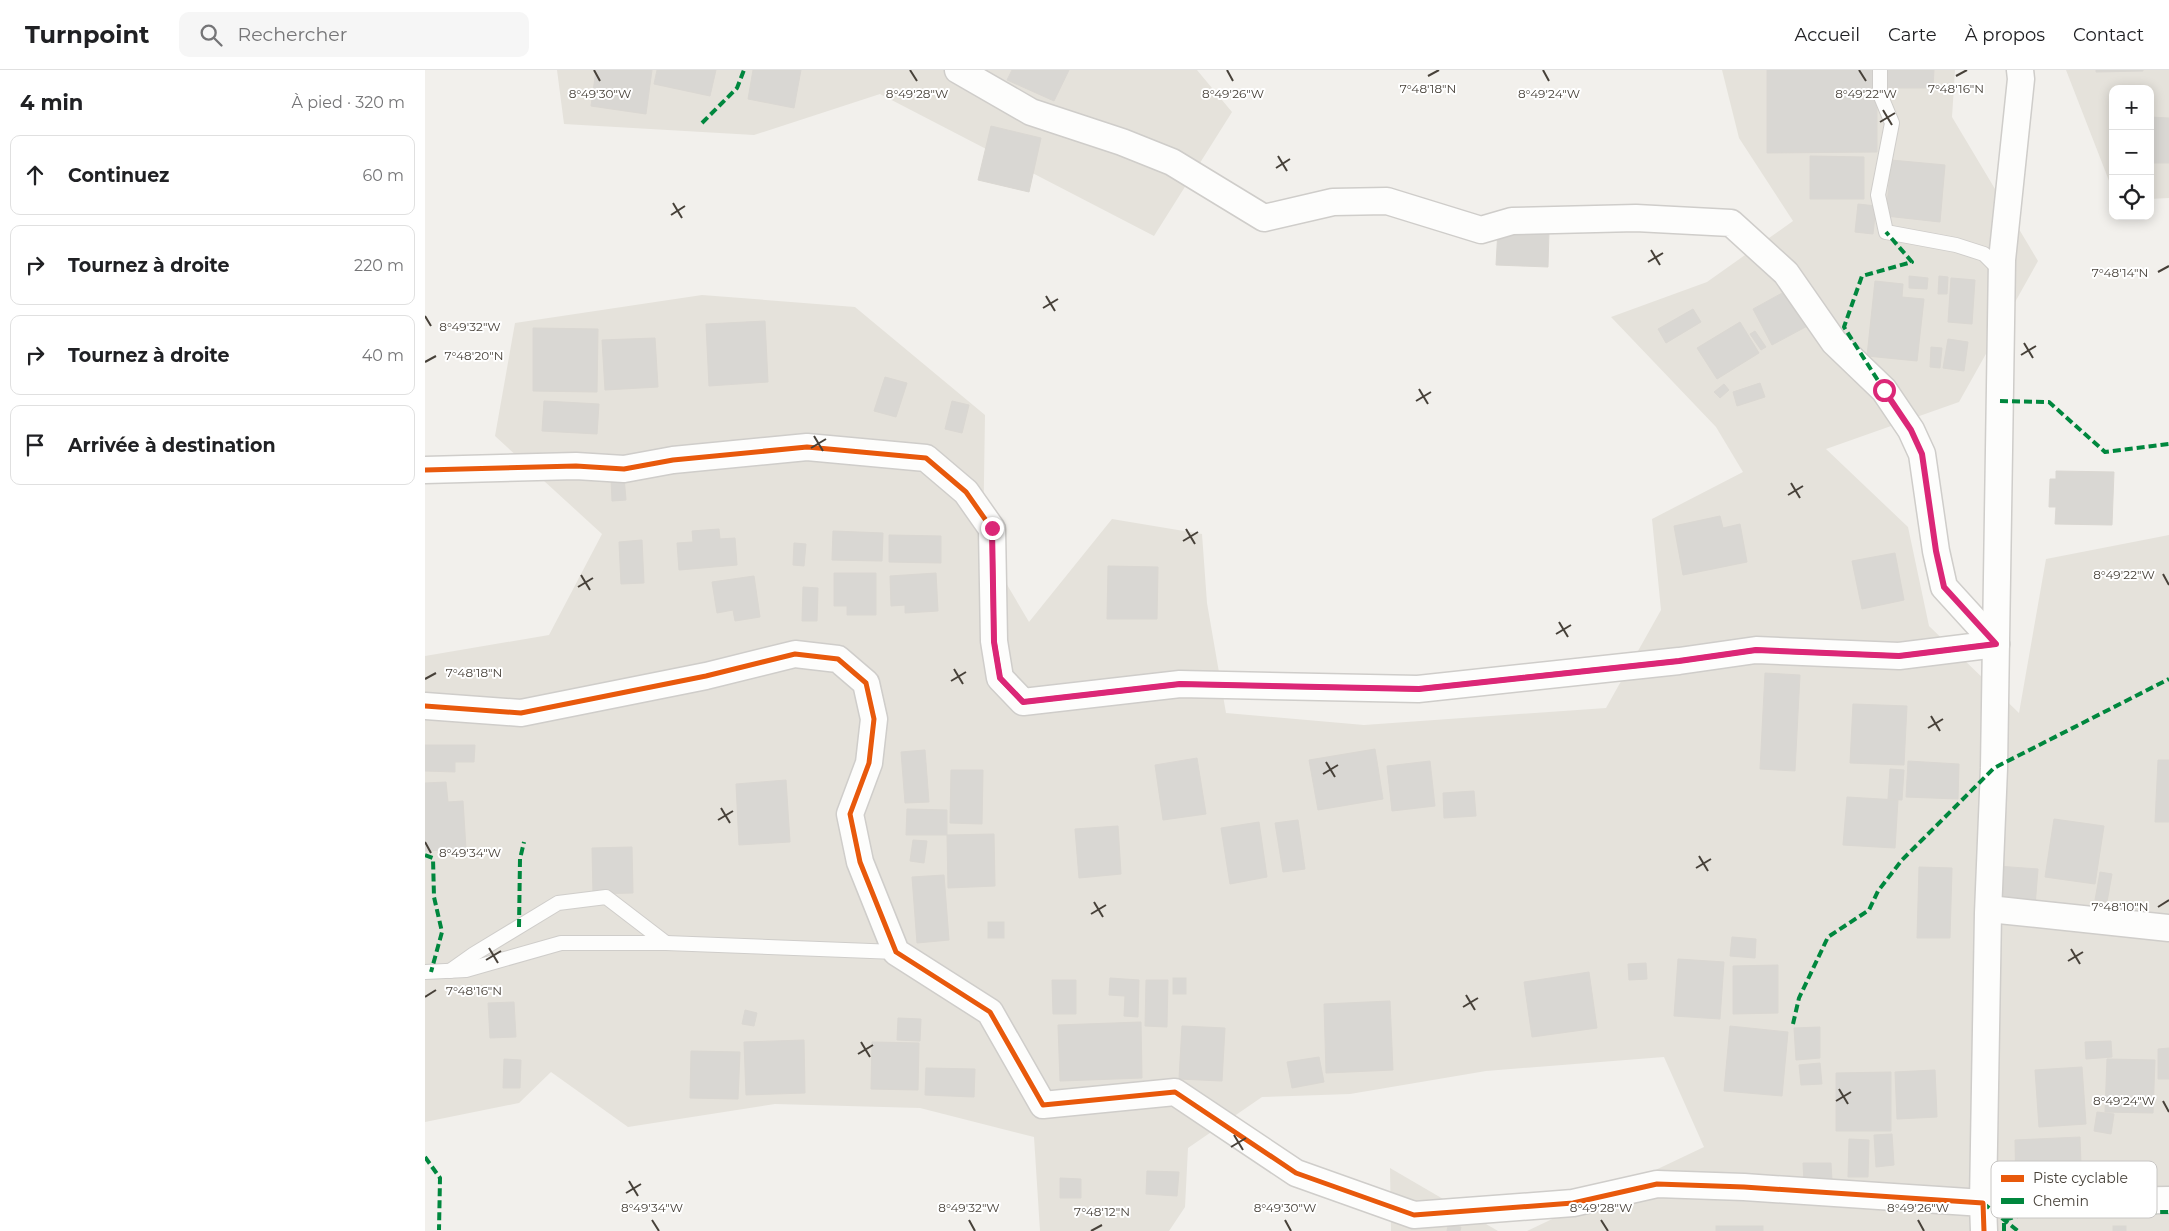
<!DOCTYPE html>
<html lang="fr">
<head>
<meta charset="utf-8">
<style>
  body { margin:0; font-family:Montserrat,sans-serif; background:#f6f6f6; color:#202124 }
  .controls { position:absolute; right:15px; top:15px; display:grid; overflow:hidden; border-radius:10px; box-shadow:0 2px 12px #0003 }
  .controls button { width:45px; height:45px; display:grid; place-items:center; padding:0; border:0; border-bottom:1px solid #e0e0e0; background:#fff; color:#202124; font:25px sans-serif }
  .stop { position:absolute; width:15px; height:15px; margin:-11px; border:4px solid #db2777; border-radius:50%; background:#fff }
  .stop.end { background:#db2777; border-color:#fff; box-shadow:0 1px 5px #0008 }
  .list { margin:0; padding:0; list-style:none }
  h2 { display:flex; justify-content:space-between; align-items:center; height:65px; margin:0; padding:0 20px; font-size:21px }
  h2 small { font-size:16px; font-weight:400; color:#757577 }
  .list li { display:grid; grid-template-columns:32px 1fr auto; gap:15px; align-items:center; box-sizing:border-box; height:80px; margin:0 10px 10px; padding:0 10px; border:1px solid #e0e0e0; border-radius:10px }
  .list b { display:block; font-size:19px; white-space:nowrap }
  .list em { font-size:16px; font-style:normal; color:#757577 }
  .icon { flex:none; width:28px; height:28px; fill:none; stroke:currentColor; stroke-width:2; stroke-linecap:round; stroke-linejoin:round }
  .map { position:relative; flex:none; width:1744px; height:1161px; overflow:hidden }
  header { display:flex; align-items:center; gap:30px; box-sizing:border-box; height:70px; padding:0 25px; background:#fff; border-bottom:1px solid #e0e0e0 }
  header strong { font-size:24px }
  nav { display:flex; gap:28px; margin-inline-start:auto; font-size:18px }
  .search { width:350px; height:45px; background:#f6f6f6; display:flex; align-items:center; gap:12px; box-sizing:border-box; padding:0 18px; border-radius:10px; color:#757577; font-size:19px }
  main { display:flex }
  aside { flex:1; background:#fff }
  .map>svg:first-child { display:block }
</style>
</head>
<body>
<header>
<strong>Turnpoint</strong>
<div class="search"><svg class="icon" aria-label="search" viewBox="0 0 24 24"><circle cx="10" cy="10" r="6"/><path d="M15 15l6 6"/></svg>Rechercher</div>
<nav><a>Accueil</a><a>Carte</a><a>À propos</a><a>Contact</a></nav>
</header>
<main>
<aside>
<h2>4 min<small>À pied · 320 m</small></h2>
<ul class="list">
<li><svg class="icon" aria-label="ahead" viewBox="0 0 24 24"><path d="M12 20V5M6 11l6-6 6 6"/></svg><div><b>Continuez</b></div><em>60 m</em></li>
<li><svg class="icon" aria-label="right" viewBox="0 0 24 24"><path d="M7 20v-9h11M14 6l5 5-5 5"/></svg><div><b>Tournez à droite</b></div><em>220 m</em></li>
<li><svg class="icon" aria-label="right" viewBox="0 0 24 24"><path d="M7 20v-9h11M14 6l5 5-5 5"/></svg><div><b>Tournez à droite</b></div><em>40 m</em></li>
<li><svg class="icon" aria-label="arrive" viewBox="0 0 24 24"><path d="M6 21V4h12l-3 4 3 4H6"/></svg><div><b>Arrivée à destination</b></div></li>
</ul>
</aside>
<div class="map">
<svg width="1744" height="1161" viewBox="0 0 1744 1161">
  <rect width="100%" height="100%" fill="#f2f0ec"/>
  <g fill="#e5e2db">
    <path d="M132 0H772L807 42 729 166 455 24 329 65 139 54Z"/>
    <path d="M1297 0H1530L1527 47 1613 191 1534 332 1401 379 1483 457 1504 556 1594 643 1621 489 1744 465V1161H1102L1279 1077 1239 987 1061 1001 925 1024 837 1027 763 1078 760 1137 744 1161H615L609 1067 495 1038 350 1034 203 1057 126 1002 94 1033 0 1052V586L124 565 177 464 70 366 90 253 277 225 430 237 560 345 558 474 604 552 687 449 777 464 782 533 801 643 939 655 1181 638 1236 540 1227 449 1318 402 1291 357 1186 247 1282 212 1368 151 1314 68Z"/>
    <path d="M1641 0H1744V128L1725 129V19H1688V121Z"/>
    <path d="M965 1098 1073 1161H966Z"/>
  </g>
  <g fill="#d9d7d3" stroke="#dad7d2">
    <path d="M171 0H227L221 44 166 36Z"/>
    <path d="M232 0H291L285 26 229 14Z"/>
    <path d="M328 0H376L369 38 323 29Z"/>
    <path d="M587 0H644L629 31 582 10Z"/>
    <path d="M1342 0H1452V82L1342 83Z"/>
    <path d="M1459 0H1509L1508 18H1459Z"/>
    <path d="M1671 0H1718V1L1671 2Z"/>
    <path d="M1725 47 1744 48V93H1725Z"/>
    <path d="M566 56 616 68 604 122 553 110Z"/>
    <path d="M1385 86 1439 87V129H1385Z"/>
    <path d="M1466 90 1520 95 1515 152 1461 146Z"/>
    <path d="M1433 134 1451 136 1448 164 1430 162Z"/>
    <path d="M1073 159 1124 161 1123 197 1071 195Z"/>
    <path d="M1484 206 1503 208 1502 219 1484 218Z"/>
    <path d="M1514 206 1523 207 1522 224H1513Z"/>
    <path d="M1526 208 1550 210 1547 254 1523 252Z"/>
    <path d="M1450 211 1478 214 1477 227 1499 229 1492 291 1442 286Z"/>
    <path d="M1368 217 1388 253 1347 275 1328 239Z"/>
    <path d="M1268 239 1276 252 1241 273 1233 259Z"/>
    <path d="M340 251 343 312 284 316 281 254Z"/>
    <path d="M1315 252 1334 283 1292 309 1272 278Z"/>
    <path d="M108 258 173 259 172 322 108 321Z"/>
    <path d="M1330 261 1341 277 1336 280 1325 264Z"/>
    <path d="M230 268 233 317 180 320 177 270Z"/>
    <path d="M1523 269 1543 272 1539 301 1518 298Z"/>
    <path d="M1506 277 1517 278 1515 298 1505 297Z"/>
    <path d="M460 307 482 313 471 347 449 341Z"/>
    <path d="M1335 313 1340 327 1312 336 1308 322Z"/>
    <path d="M1299 314 1304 320 1295 328 1289 322Z"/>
    <path d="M119 331 174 334 172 364 117 361Z"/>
    <path d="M527 331 544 335 537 363 520 359Z"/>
    <path d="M1631 401 1689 402 1687 455 1630 454 1631 437H1624L1625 409H1631Z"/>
    <path d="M199 407 201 430 187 431 186 408Z"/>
    <path d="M1295 446 1298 458 1315 454 1322 492 1258 505 1249 456Z"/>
    <path d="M294 459 295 469 310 468 312 495 254 500 252 473 268 472 267 461Z"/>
    <path d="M408 461 458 463 457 491 407 490Z"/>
    <path d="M464 465 516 466V493L464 492Z"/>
    <path d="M217 470 219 513 196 514 194 472Z"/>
    <path d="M369 473 381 474 379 496 368 495Z"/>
    <path d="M1470 483 1479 530 1437 539 1427 491Z"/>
    <path d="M683 496 733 497 732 549H682Z"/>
    <path d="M409 503H451V545H422V536H409Z"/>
    <path d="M511 503 513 541 480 543V535L466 536 465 506Z"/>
    <path d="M329 506 335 547 310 551 308 540 292 543 287 512Z"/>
    <path d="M378 517 393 518 392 551H377Z"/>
    <path d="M1340 603 1375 605 1370 701 1335 699Z"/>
    <path d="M1428 634 1482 636 1479 695 1425 693Z"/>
    <path d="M0 675H50L49 692H30V702L0 701Z"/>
    <path d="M950 679 958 729 893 740 884 690Z"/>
    <path d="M500 680 504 732 480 733 476 682Z"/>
    <path d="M772 688 781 744 738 750 730 695Z"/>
    <path d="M1733 690H1744V752H1730Z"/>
    <path d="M1005 691 1010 736 967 741 962 696Z"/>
    <path d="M1483 691 1534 694 1533 729 1481 727Z"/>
    <path d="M1465 699 1479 700 1477 730 1463 729Z"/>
    <path d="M526 700H558L557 754 525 753Z"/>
    <path d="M361 710 365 772 314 775 311 714Z"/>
    <path d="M21 712 23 732 38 731 41 779 0 781V713Z"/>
    <path d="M1049 721 1051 746 1019 748 1018 723Z"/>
    <path d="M1422 727 1473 730 1470 778 1418 775Z"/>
    <path d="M482 739 522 740V765H481Z"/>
    <path d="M1629 749 1679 756 1670 814 1620 807Z"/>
    <path d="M873 750 880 799 858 802 850 753Z"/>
    <path d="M834 752 842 807 805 814 796 758Z"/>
    <path d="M693 756 696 804 654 808 650 759Z"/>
    <path d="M569 764 570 816 523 818 522 765Z"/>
    <path d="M488 770 502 771 499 793 485 791Z"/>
    <path d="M207 777 208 823 168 824 167 778Z"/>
    <path d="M1572 796 1613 799 1610 836 1569 833Z"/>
    <path d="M1494 797 1527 798 1525 868H1492Z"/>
    <path d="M1675 802 1687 804 1682 832 1670 830Z"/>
    <path d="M519 805 524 870 492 873 487 807Z"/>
    <rect x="563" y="852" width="16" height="16"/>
    <path d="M1307 867 1331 869 1330 888 1305 886Z"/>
    <path d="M1253 889 1299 892 1295 949 1249 946Z"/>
    <path d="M1221 893 1222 909 1204 910 1203 894Z"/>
    <path d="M1353 895V943L1308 944V896Z"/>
    <path d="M1164 902 1172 958 1107 967 1099 912Z"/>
    <path d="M685 908 714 910 713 947 699 946 700 926 684 925Z"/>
    <rect x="748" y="908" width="13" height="16"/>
    <path d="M627 910H651V944H628Z"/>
    <path d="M721 910H743L742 957 720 956Z"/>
    <path d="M965 931 968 1000 901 1003 899 934Z"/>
    <path d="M89 932 91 967 65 968 63 933Z"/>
    <path d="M320 940 332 943 329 956 317 954Z"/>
    <path d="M473 948 496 949 495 971 472 970Z"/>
    <path d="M716 952 717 1008 635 1011 633 955Z"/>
    <path d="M757 956 800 958 797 1011 754 1009Z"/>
    <path d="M1305 956 1363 962 1357 1026 1299 1021Z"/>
    <path d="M1395 957V988L1371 990 1369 958Z"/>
    <path d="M379 970 380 1023 321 1025 319 972Z"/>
    <path d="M1686 971 1687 987 1661 989 1660 972Z"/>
    <path d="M447 972 494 973 493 1020 446 1019Z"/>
    <path d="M1744 978V1009H1733V979Z"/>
    <path d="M266 981 315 982 313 1029 265 1028Z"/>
    <path d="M894 987 899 1012 867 1018 862 992Z"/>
    <path d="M79 989 96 990 95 1018H78Z"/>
    <path d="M1682 989 1730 990 1728 1043 1680 1042Z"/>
    <path d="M1395 993 1397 1014 1376 1015 1374 995Z"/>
    <path d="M1657 997 1661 1054 1614 1057 1610 1000Z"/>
    <path d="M501 998 550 999 549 1027 500 1025Z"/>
    <path d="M1510 1000 1512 1047 1472 1049 1470 1002Z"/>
    <path d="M1466 1002V1061H1411V1003Z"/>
    <path d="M1672 1042 1689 1044 1686 1064 1669 1061Z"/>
    <path d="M1467 1064 1469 1095 1451 1097 1449 1065Z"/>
    <path d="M1655 1067 1657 1123 1591 1125 1590 1070Z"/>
    <path d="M1424 1069 1444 1070 1443 1107H1423Z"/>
    <path d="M1378 1093H1406L1407 1111H1379Z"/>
    <path d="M722 1101 754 1102 752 1126 721 1124Z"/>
    <path d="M635 1108 656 1109V1128H635Z"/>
    <path d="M1023 1155 1036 1157 1035 1161H1022Z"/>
    <rect x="1291" y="1156" width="47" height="5"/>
    <rect x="1688" y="1156" width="13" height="5"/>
  </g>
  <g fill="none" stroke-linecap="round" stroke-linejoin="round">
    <g stroke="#cfcdca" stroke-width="16">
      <g id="service">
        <path d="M1455 0V24L1467 53 1453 125 1461 162 1531 175 1559 184 1576 201"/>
        <path d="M25 901 49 884 133 833 181 827 241 873"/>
        <path d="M0 902 41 900 136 873H241L471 882"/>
      </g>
    </g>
    <g stroke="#cfcdca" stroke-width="29">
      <g id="minor">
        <path d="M533 0 606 42 697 72 747 92 839 148 908 132 962 131 1056 160 1087 151 1211 148 1306 153 1361 203 1409 272 1459 320 1486 360 1497 384 1511 481 1519 517 1571 574"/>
        <path d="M1595 0 1596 9 1577 190 1569 698 1563 843 1558 1133 1744 1130"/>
        <path d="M0 400 151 396 199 399 248 390 382 377 501 388 541 422 567 459 569 571 575 608 598 632 755 614 993 619 1254 591 1331 580 1474 586 1571 574"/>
        <path d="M0 636 96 643 281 606 370 584 413 589 441 613 449 649 444 693 425 744 435 792 471 882 565 942 618 1035 750 1022 871 1103 989 1145 1148 1133 1232 1114 1319 1117 1558 1133 1559 1161"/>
        <path d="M1564 839 1744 858"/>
      </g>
    </g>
    <use href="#service" stroke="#fdfdfc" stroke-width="14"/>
    <use href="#minor" stroke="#fdfdfc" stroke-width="26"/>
    <g stroke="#00873e" stroke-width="4" stroke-dasharray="8 4" stroke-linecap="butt">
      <path d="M277 53 312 18 319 0"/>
      <path d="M1459 320 1419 257 1437 206 1487 192 1461 162"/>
      <path d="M1575 331 1624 332 1680 382 1744 374"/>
      <path d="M0 785 8 788 9 827 17 862 6 902"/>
      <path d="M94 857 95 789 99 772"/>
      <path d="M1368 954 1374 928 1403 867 1444 840 1453 821 1477 790 1569 698 1744 609"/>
      <path d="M0 1087 15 1108 14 1160"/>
      <path d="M1558 1133 1593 1161"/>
      <path d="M1579 1161V1150L1600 1144 1744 1142"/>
    </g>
    <g stroke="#fff" stroke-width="8">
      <g id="cycleway">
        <path d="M0 400 151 396 199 399 248 390 382 377 501 388 541 422 567 459 569 571 575 608 598 632 755 614 993 619 1254 591 1331 580 1474 586 1571 574"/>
        <path d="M0 636 96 643 281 606 370 584 413 589 441 613 449 649 444 693 425 744 435 792 471 882 565 942 618 1035 750 1022 871 1103 989 1145 1148 1133 1232 1114 1319 1117 1558 1133 1559 1161"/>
      </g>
    </g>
    <use href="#cycleway" stroke="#e8590c" stroke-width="5"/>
  </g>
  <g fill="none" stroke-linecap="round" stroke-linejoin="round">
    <path stroke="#db2777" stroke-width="6" d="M567 458 569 572 575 608 598 632 755 614 994 619 1254 591 1331 580 1474 586 1571 574 1519 517 1511 481 1497 384 1486 360 1459 320"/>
  </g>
  <path fill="none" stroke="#474139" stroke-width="2" d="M169 0 175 11M485 0 492 11M802 0 808 11M1118 0 1124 11M1434 0 1441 11M1003 6 1014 0M1531 6 1542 0M1458 40 1467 55M1455 52 1470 43M853 86 862 101M851 98 865 89M248 133 257 148M246 145 260 136M1226 180 1235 195M1223 192 1238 183M1733 202 1744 196M621 226 630 241M618 238 633 229M0 246 6 256M1599 273 1608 288M1596 285 1611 276M0 292 11 286M994 319 1003 334M991 331 1006 322M389 366 398 381M386 378 401 369M1366 413 1375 428M1363 425 1378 416M761 459 770 474M758 471 773 462M1738 504 1744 515M156 505 165 520M153 517 168 508M1134 552 1143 567M1131 564 1146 555M529 599 538 614M0 609 11 603M526 611 541 602M1506 646 1515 661M1503 658 1518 649M901 692 910 707M898 704 913 695M296 738 305 753M293 750 308 741M0 772 6 783M1274 786 1283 801M1271 798 1286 789M669 832 678 847M1733 837 1744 830M666 844 681 835M64 878 73 893M1646 879 1655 894M61 890 76 881M1643 891 1658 882M1041 925 1050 940M0 927 11 920M1038 937 1053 928M436 972 445 987M433 984 448 975M1414 1019 1423 1034M1411 1031 1426 1022M1738 1031 1744 1042M809 1065 818 1080M806 1077 821 1068M204 1111 213 1126M201 1123 216 1114M227 1150 234 1161M544 1150 550 1161M860 1150 866 1161M1176 1150 1183 1161M1493 1150 1499 1161M666 1161 677 1155"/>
  <rect x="1566" y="1091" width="166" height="57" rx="8" fill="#fff" stroke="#c8c6c4" stroke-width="1"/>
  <rect x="1576" y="1105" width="23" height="7" fill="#e8590c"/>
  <rect x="1576" y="1128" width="23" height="6" fill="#00873e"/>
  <g font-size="14" fill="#474139">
    <text x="1608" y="1113">Piste cyclable</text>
    <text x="1608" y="1136">Chemin</text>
  </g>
  <g font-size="12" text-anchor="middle" fill="#474139" stroke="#fff" stroke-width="4" stroke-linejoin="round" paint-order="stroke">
    <text x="1003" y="23">7°48'18"N</text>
    <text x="1531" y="23">7°48'16"N</text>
    <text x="175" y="28">8°49'30"W</text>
    <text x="492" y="28">8°49'28"W</text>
    <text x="808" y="28">8°49'26"W</text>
    <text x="1124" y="28">8°49'24"W</text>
    <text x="1441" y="28">8°49'22"W</text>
    <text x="1695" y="207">7°48'14"N</text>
    <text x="45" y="261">8°49'32"W</text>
    <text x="49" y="290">7°48'20"N</text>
    <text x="1699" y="509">8°49'22"W</text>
    <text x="49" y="607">7°48'18"N</text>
    <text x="45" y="787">8°49'34"W</text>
    <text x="1695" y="841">7°48'10"N</text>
    <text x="49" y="925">7°48'16"N</text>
    <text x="1699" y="1035">8°49'24"W</text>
    <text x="227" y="1142">8°49'34"W</text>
    <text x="544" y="1142">8°49'32"W</text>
    <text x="860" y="1142">8°49'30"W</text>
    <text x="1176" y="1142">8°49'28"W</text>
    <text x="1493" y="1142">8°49'26"W</text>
    <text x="677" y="1146">7°48'12"N</text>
  </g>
</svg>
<div class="controls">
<button>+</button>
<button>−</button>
<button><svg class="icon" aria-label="locate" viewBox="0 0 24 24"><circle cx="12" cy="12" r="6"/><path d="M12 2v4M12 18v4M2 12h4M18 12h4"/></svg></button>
</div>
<div class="stop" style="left:1459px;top:320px"></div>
<div class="stop end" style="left:567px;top:458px"></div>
</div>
</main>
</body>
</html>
